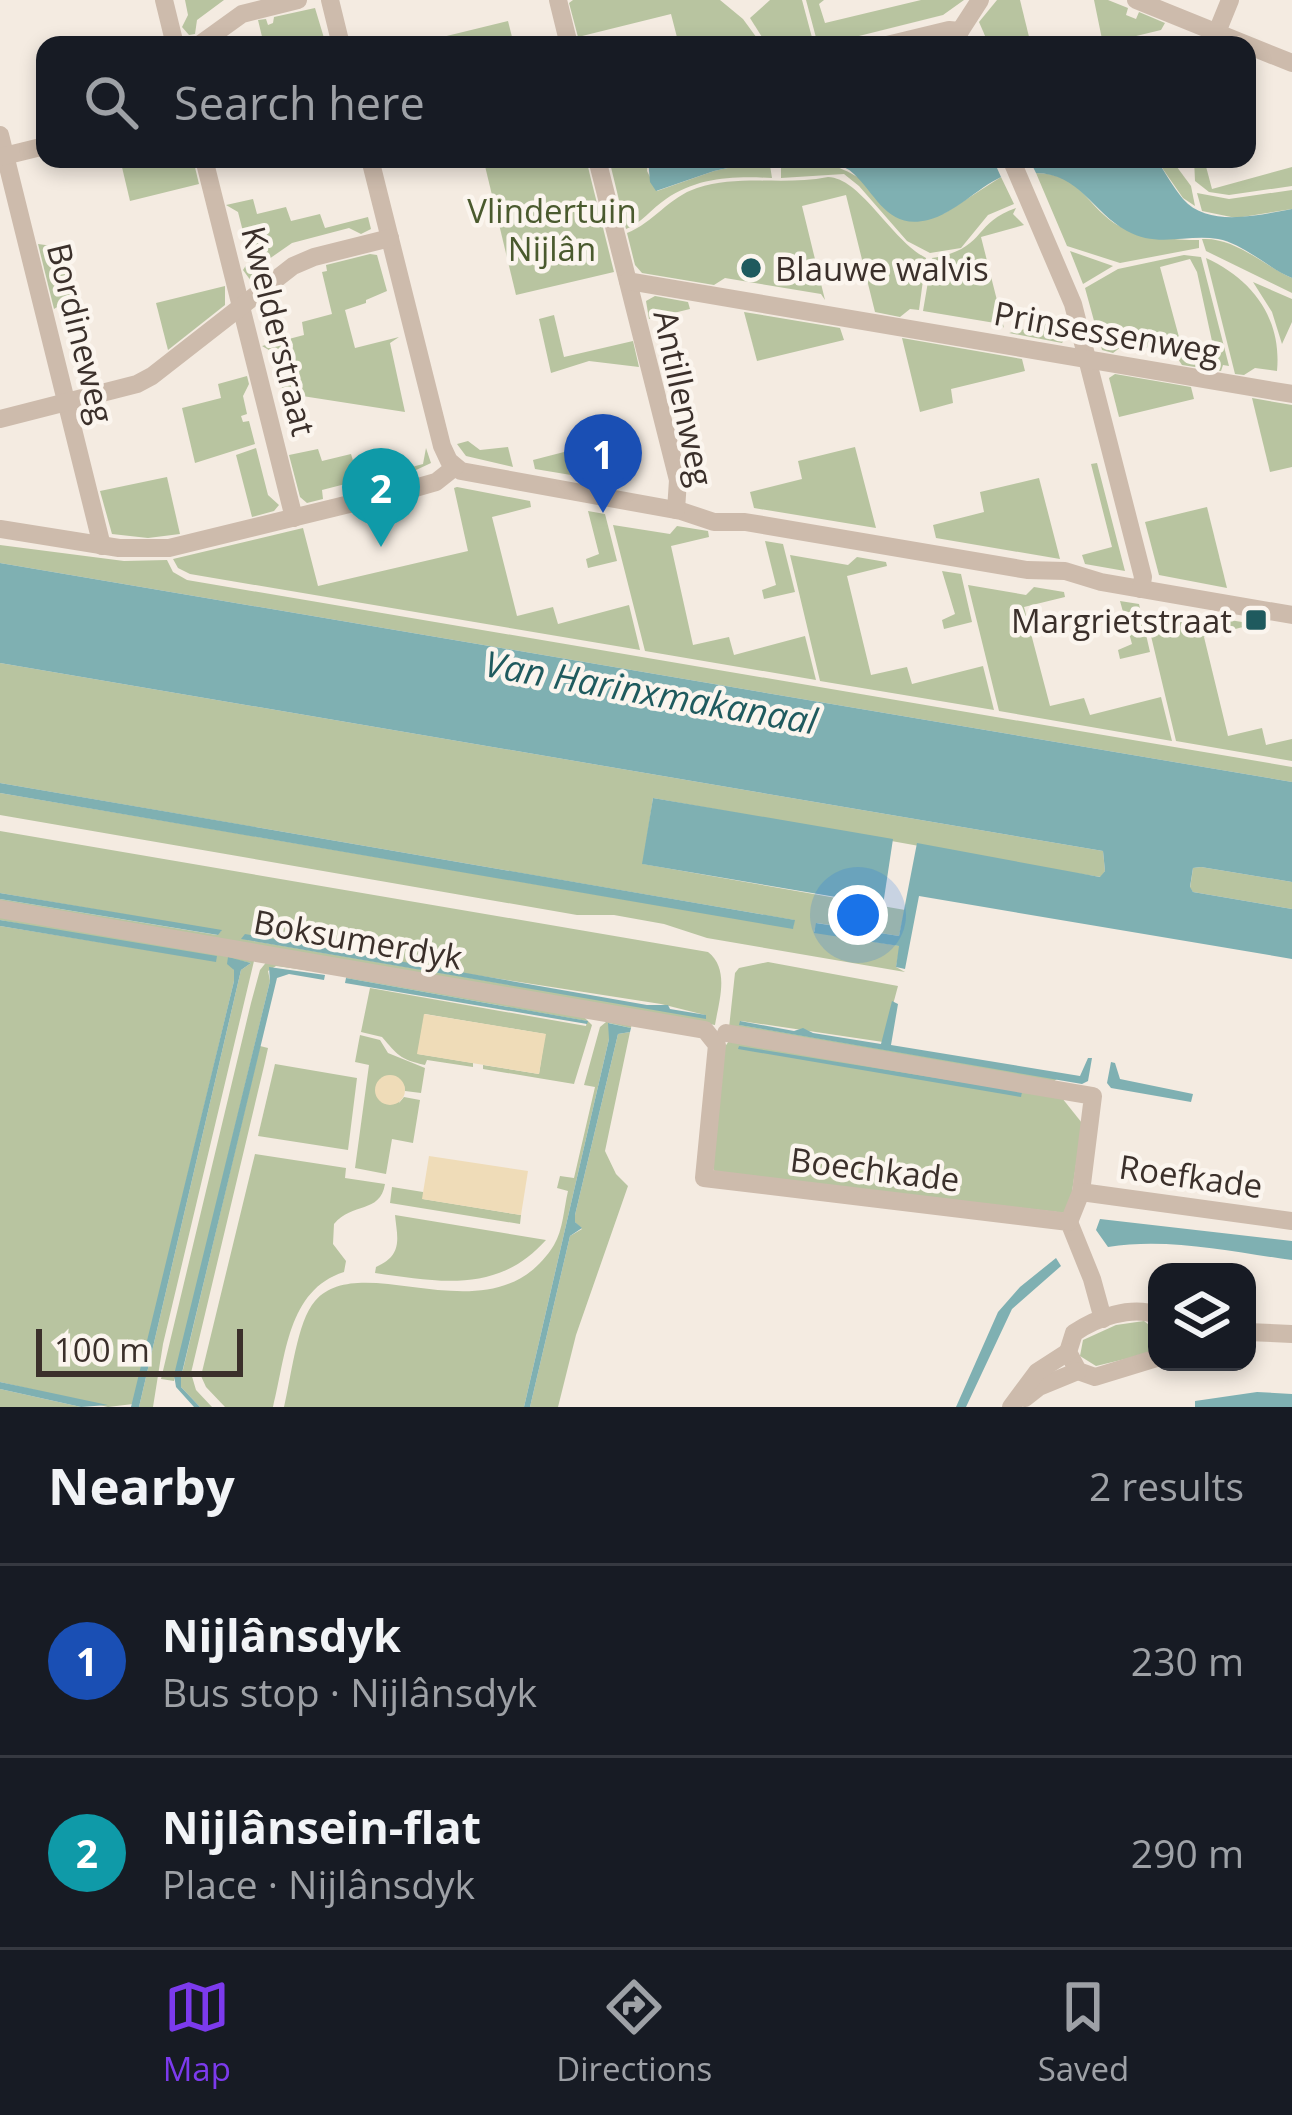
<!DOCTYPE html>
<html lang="en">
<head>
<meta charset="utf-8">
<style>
  body { margin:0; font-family:"Open Sans",sans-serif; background:#242831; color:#f1f3f6 }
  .controls { position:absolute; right:36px; bottom:36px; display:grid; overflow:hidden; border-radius:24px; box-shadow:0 6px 18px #0003 }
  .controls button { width:108px; height:108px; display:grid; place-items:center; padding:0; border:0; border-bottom:3px solid #363941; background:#171b24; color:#f1f3f6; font:60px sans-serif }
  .scale { position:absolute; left:36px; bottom:30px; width:207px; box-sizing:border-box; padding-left:12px; border:6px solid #3b302b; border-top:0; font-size:33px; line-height:42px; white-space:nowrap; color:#3b302b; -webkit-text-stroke:9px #fbf5ee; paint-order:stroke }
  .you { position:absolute; left:858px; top:915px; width:42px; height:42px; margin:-30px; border:9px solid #fff; border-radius:50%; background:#1a73e8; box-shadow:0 0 0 18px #1a73e833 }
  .badge { display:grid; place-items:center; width:78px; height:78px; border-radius:50%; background:#7c3aed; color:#fff; font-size:39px; font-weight:700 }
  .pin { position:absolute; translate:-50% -99px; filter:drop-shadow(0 3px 6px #0008) }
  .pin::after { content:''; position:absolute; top:63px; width:42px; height:36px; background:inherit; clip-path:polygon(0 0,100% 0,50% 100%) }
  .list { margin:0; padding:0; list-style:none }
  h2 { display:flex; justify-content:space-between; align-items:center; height:156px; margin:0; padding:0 48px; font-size:51px }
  h2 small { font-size:39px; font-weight:400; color:#9ea1a6 }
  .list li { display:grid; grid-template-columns:78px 1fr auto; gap:36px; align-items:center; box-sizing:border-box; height:192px; padding:0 48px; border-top:3px solid #363941 }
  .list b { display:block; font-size:45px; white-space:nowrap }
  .list p { margin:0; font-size:39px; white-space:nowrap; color:#9ea1a6 }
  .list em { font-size:39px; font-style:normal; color:#9ea1a6 }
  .icon { flex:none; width:66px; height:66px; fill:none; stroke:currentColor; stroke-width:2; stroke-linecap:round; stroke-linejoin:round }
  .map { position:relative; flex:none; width:1292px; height:1407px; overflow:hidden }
  .search { position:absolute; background:#171b24; box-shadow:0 6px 18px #0003; left:36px; right:36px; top:36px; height:132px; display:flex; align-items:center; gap:30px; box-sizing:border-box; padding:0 42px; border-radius:24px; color:#9ea1a6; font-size:45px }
  .sheet { height:540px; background:#171b24 }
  nav { display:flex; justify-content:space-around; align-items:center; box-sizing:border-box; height:168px; border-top:3px solid #363941; background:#171b24; font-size:33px; color:#9ea1a6 }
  nav a { display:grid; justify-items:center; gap:6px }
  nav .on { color:#7c3aed }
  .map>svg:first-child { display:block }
</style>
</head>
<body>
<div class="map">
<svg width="1292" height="1407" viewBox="0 0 1292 1407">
  <rect width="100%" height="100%" fill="#f4ebe1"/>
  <g fill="#b8c4a0" fill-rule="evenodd">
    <path d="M185 0H224L197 20 195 34 189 35 182 27 188 15Z"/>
    <path d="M573 0H720L743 19 762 45H679L671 14 578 37 569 3Z"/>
    <path d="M770 0H802L814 45H767L750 18Z"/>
    <path d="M806 0H824L819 4 825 23 921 0H964L943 15 823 45H818Z"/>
    <path d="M997 0H1020L1031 45H989L979 22Z"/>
    <path d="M1094 0H1108L1128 8 1126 15 1136 19 1139 12 1165 23 1161 30 1103 44Z"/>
    <path d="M315 8 324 38 318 45H264L258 20 266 19 268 25 273 23 274 17Z"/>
    <path d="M508 21 514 45H422V42Z"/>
    <path d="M137 159H193L199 184 130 201 121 163Z"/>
    <path d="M512 159H586L614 272 516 295 485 166Z"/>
    <path d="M609 159H648L647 171 657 191 714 171 769 159 772 178C734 176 698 177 666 199 651 209 642 223 626 229Z"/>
    <path d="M781 159C849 159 865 182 916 221L945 213 1001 177 1014 204 988 215 961 248 930 253 907 241 859 186 844 174 781 178Z"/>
    <path d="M1156 159H1171L1191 186 1195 206 1183 198Z"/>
    <path d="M1194 159H1204L1212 189 1292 167V186L1229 195 1209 192 1195 181Z"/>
    <path d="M1036 173C1080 174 1084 202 1114 223 1132 235 1178 241 1199 240V248L1120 263 1067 246Z"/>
    <path d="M828 177C861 178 890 239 926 258L919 310 910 309 900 317 875 312 846 195 802 206 825 300 821 294 725 278 714 285 642 273 635 265 627 233C653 223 669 197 697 188 740 174 784 186 828 177Z"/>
    <path d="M1292 190V209L1236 218 1202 211 1197 193 1229 199Z"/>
    <path d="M253 199 257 214 286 207 291 221 320 214 325 228 368 217 371 229 361 234 349 228 292 243 259 266 257 279 251 281 243 270 250 259 238 212 226 205Z"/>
    <path d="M1016 208 1013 214 1024 225 981 237 1004 328 1001 324 923 311 932 258C987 249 972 223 1016 208Z"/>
    <path d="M1202 239C1235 237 1263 265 1292 278V293L1206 251Z"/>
    <path d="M38 244 60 247 73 297 54 309Z"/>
    <path d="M1070 251 1113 266 1083 284Z"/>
    <path d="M370 254 377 255 387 291 366 300V303L345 310 355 348 399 337 390 343 405 412 283 393 274 353 262 346 304 335 302 322 332 314 322 272 327 271 326 265Z"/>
    <path d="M1184 255 1201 257 1229 366 1223 365 1221 371 1182 365 1174 353 1125 344 1113 353 1102 350 1085 288 1118 269ZM1190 259 1197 272 1215 355 1186 363 1160 267Z"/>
    <path d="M1206 258C1252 279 1282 318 1277 371L1255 368 1244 375 1235 374Z"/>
    <path d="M1253 282 1292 299V322L1282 344 1272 312Z"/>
    <path d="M225 286V305L168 350 156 303Z"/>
    <path d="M655 296 688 302 690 309 649 319 646 301Z"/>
    <path d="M744 312 840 328 844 340 757 361Z"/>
    <path d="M554 315 564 357 633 341 639 367 589 361 551 373 539 319Z"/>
    <path d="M1061 320 1066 337 1062 343 1009 333Z"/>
    <path d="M902 338 1022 359 1025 371 951 389 953 403 920 412Z"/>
    <path d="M1115 374 1191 387 1194 399 1119 417 1109 378Z"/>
    <path d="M247 376 249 384 243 396 247 414 241 416 243 422 249 421 255 444 195 463 182 408 221 398 218 384Z"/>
    <path d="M1252 398 1292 405V467L1270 472Z"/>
    <path d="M468 441 480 450 508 447 513 467 466 456 457 444Z"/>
    <path d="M595 444 600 466H606L601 480 535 469 533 460Z"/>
    <path d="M855 447 876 528 754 508 750 492 802 479 798 461Z"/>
    <path d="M256 448 268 495 279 505 274 511 252 517 236 455Z"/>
    <path d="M426 448 431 463 399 478 396 471 322 490 323 499 307 503 300 497 289 455 318 449 322 461 351 454 355 467 385 461 389 473 423 464Z"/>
    <path d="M1097 463 1125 571 1085 564 1082 555 1112 547 1091 464Z"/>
    <path d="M167 477 180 534 148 538 112 534 100 491Z"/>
    <path d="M1039 478 1060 559 936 538 933 525 984 512 980 492Z"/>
    <path d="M457 487 530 501 531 507 492 517 517 616 553 607 558 624 629 605 640 650 190 574 178 568 173 559 303 528 318 586 468 551 454 488Z"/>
    <path d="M1207 507 1227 588 1159 575 1145 522Z"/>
    <path d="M588 511 605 514 617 561 588 568 586 559 599 554Z"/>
    <path d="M613 525 670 534 677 526 708 531 709 537 671 546 693 645 729 637 734 655 805 636 816 680 645 651Z"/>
    <path d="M765 541 783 544 795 592 764 599 762 590 776 585Z"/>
    <path d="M0 545 124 561 167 560 173 572 187 580 1292 767V782L0 563Z"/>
    <path d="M790 555 848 565 857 557 886 562 887 566 847 576 871 675 907 667 912 684 983 666 994 710 820 681Z"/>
    <path d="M942 571 961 574 972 622 944 629 942 620 955 614Z"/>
    <path d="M968 585 1026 595 1034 587 1064 592 1065 597 1024 607 1050 706 1084 698 1090 715 1161 697 1172 741 999 711Z"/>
    <path d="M1120 601 1139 604 1150 652 1120 659 1118 650 1132 644Z"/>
    <path d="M1146 615 1205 625 1211 617 1242 622 1243 627 1204 637 1228 736 1262 728 1266 745 1292 739V761L1176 741Z"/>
    <path d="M0 663 1103 851 1105 871 1101 877 1041 868 653 798 643 864 905 910 899 936 817 923 814 932 900 946 896 967 905 972 707 938 664 924 614 915H577L0 815V793L793 928 794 920 0 783Z"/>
    <path d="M0 831 708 952C730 969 719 1001 715 1025L0 904V899L217 935 221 931 0 893ZM242 939 661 1004 705 1015 706 1018Z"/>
    <path d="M1201 867 1292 882V909L1193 892 1190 888 1193 868Z"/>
    <path d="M0 915 254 961 163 1344 153 1407H139L241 970 251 963 228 958 234 970V981L133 1404 108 1407 0 1382V926L216 961 0 920Z"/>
    <path d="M268 960 326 973 276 966 268 971 270 981 174 1381 161 1379 251 1003 260 970Z"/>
    <path d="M768 962 898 986 883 1042 741 1021 740 1025 1057 1079 1053 1082 729 1028 735 973 739 968Z"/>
    <path d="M348 972 582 1015 592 1025 574 1084 483 1069V1065L539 1074 545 1034 425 1014 418 1054 473 1063V1067L427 1060 425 1065C399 1059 398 1055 382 1037L361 1032 370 988 586 1026 587 1021 346 978Z"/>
    <path d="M612 1017 632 1022 631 1028 609 1023V1039L524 1407H284C291 1379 297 1321 315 1301 363 1246 493 1343 554 1245 563 1230 564 1208 568 1191L557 1188 560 1176 574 1178 595 1087 584 1085 600 1027Z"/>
    <path d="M630 1032 605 1151 616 1174 628 1186 576 1335 558 1407H530L570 1236 582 1229 575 1222V1215L618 1034Z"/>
    <path d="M360 1035 380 1040 388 1053 425 1068 421 1093 405 1091 404 1085 399 1103 404 1097 420 1100 413 1143 392 1139 386 1174 355 1168 369 1065 355 1062Z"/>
    <path d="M731 1038 1058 1093 1082 1123 1070 1206 1066 1213 715 1173 711 1160 724 1048Z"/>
    <path d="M260 1046 268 1048 264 1066 191 1373 196 1390 212 1407H200L181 1387V1378Z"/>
    <path d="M275 1064 357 1078 348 1150 258 1136Z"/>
    <path d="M255 1154 346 1168 345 1178 385 1184C380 1214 352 1202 334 1224L333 1244 346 1261 344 1272C287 1290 286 1357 273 1407H225L206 1387 201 1376Z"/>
    <path d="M392 1187 423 1192V1199L521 1215 520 1224 390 1203Z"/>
    <path d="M395 1215 546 1240C498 1294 439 1282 375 1273L376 1267C404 1255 397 1237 395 1215Z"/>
    <path d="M1144 1321 1157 1331V1344L1146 1354 1096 1366 1080 1356 1083 1340 1116 1325Z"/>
    <path d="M0 1389 81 1407H0Z"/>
  </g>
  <g fill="#efdcb8">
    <path d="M424 1014 546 1034 539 1074 417 1054Z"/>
    <circle cx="390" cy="1090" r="15"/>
    <path d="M429 1156 528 1171 521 1215 422 1199Z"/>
  </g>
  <g fill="#7fb0b2">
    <path d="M648 159H769L714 171 656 191 650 182Z"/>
    <path d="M810 159H993L1001 177C976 189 955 213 928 220 888 230 877 196 854 174 843 163 825 162 810 159Z"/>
    <path d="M1029 159H1156C1165 172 1173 187 1183 199 1208 228 1259 215 1292 209V278C1268 268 1244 244 1218 239 1186 234 1157 248 1127 231 1092 212 1080 174 1036 173Z"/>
    <path d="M0 563 1292 782V882L1201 867 1193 868 1190 887 1193 892 1292 909V959L919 896 905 969 896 967 899 946 814 933 816 923 899 936 917 843 1100 877 1105 871 1103 851 0 663Z"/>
    <path d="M0 783 795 920 793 929 0 793Z"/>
    <path d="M653 798 893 839 883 905 642 864Z"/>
    <path d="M0 893 222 930 218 935 0 899Z"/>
    <path d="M0 920 217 956 216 962 0 926Z"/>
    <path d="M245 934 647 1005H668L670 1009 706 1015V1019L241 939Z"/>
    <path d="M228 957 251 963 241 970 139 1407H131L234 981V970L227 964Z"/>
    <path d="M269 967 325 975 324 980 289 974 277 978 181 1377V1387L200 1407H194L176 1387 174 1375 270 981Z"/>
    <path d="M346 978 588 1021 587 1024 345 983Z"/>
    <path d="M892 1001 898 1004 891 1045 1080 1076 1088 1058H1092L1088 1081 1082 1084 739 1025 740 1021 794 1031 803 1028 813 1033 881 1044Z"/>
    <path d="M608 1023 631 1028 630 1032 618 1034 575 1215V1222L582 1228 570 1236 530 1407H524L609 1039Z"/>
    <path d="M739 1046 1022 1092 1021 1097 738 1049Z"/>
    <path d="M1111 1062 1115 1063 1120 1079 1193 1094 1191 1102 1111 1088 1107 1083Z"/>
    <path d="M1100 1219 1292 1241V1260C1232 1252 1168 1237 1108 1247L1096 1230Z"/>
    <path d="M1056 1258 1061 1266 1012 1309 966 1407H956L998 1312 1020 1287Z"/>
    <path d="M0 1382 108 1405 81 1407 0 1389Z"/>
    <path d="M1257 1392 1292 1394V1407H1195V1401Z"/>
  </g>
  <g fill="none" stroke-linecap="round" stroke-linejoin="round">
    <g stroke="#cdbbac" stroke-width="18">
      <path d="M164 0 175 45"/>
      <path d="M330 0 341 45"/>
      <path d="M558 0 569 45"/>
      <path d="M1136 0 1292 63"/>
      <path d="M960 31 980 0"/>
      <path d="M1217 32 1230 0"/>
      <path d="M199 45 242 14 298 0"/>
      <path d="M887 45 949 30 960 31"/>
      <path d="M0 135 102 546"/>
      <path d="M0 157 45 146"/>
      <path d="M204 159 294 518"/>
      <path d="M370 159 442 446 449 461 461 471 681 511 714 522H745L1027 570 1065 571 1101 582 1292 615"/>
      <path d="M597 159 678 480 676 510"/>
      <path d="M1011 159 1073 304 1143 577 1141 589"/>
      <path d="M628 281 1292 394"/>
      <path d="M0 419 137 384 152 376 293 266 314 257 390 238"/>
      <path d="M0 529 119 548H169L415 488 436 482 455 467"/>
      <path d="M0 909 705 1030 717 1045 704 1178 1069 1222 1092 1279 1103 1319"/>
      <path d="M726 1033 1093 1096 1081 1192 1069 1222"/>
      <path d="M1081 1192 1292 1221"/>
      <path d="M1157 1315C1131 1305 1096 1318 1074 1333L1068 1352 1078 1371 1095 1377 1157 1358"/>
      <path d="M1247 1332 1292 1334"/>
      <path d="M1025 1398 1039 1387 1078 1371"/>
      <path d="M1011 1407 1037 1372 1068 1352"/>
    </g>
  </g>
  <g fill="#1f5a5e" stroke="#fbf5ee" stroke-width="4.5">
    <circle cx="751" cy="268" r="12"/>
    <rect x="1244" y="608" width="24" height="24" rx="6"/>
  </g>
  <g text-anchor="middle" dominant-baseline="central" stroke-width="9" stroke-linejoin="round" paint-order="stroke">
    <g font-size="33" fill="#4a5a2e" stroke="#fbf5ee">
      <text x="552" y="210">Vlindertuin<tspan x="552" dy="38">Nijlân</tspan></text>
    </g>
    <g font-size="33" fill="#3b302b" stroke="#fbf5ee" text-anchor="start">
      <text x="775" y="268">Blauwe walvis</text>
      <text x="1232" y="620" text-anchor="end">Margrietstraat</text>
    </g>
    <g font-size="33" fill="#3b302b" stroke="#fbf5ee">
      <text transform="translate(279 331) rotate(76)">Kwelderstraat</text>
      <text transform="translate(1107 332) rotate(10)">Prinsessenweg</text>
      <text transform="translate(81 333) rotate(76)">Bordineweg</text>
      <text transform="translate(684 398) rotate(78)">Antillenweg</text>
      <text transform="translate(358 939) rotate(10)">Boksumerdyk</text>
      <text transform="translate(875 1169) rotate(7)">Boechkade</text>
      <text transform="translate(1191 1176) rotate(8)">Roefkade</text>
    </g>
    <g font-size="36" font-style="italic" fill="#1f5a5e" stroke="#fbf5ee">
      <text transform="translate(651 692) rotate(10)">Van Harinxmakanaal</text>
    </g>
  </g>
</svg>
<div class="controls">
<button><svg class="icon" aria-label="layers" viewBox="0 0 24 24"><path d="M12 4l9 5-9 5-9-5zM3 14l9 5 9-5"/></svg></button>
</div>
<div class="scale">100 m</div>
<div class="you"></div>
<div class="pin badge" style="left:603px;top:513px;background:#1a4fb4">1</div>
<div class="pin badge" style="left:381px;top:547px;background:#0f9aa8">2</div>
<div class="search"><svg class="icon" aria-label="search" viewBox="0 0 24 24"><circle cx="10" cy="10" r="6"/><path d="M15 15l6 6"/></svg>Search here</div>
</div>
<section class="sheet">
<h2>Nearby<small>2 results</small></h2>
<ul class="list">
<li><span class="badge" style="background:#1a4fb4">1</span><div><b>Nijlânsdyk</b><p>Bus stop · Nijlânsdyk</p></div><em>230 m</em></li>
<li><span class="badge" style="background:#0f9aa8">2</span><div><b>Nijlânsein-flat</b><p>Place · Nijlânsdyk</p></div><em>290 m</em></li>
</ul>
</section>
<nav>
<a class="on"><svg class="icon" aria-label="map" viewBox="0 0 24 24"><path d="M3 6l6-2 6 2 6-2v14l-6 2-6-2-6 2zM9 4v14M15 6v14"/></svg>Map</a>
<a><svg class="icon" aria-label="directions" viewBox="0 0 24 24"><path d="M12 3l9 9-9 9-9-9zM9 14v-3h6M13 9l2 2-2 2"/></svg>Directions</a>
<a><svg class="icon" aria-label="saved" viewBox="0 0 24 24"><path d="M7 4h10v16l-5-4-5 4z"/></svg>Saved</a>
</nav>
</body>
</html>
